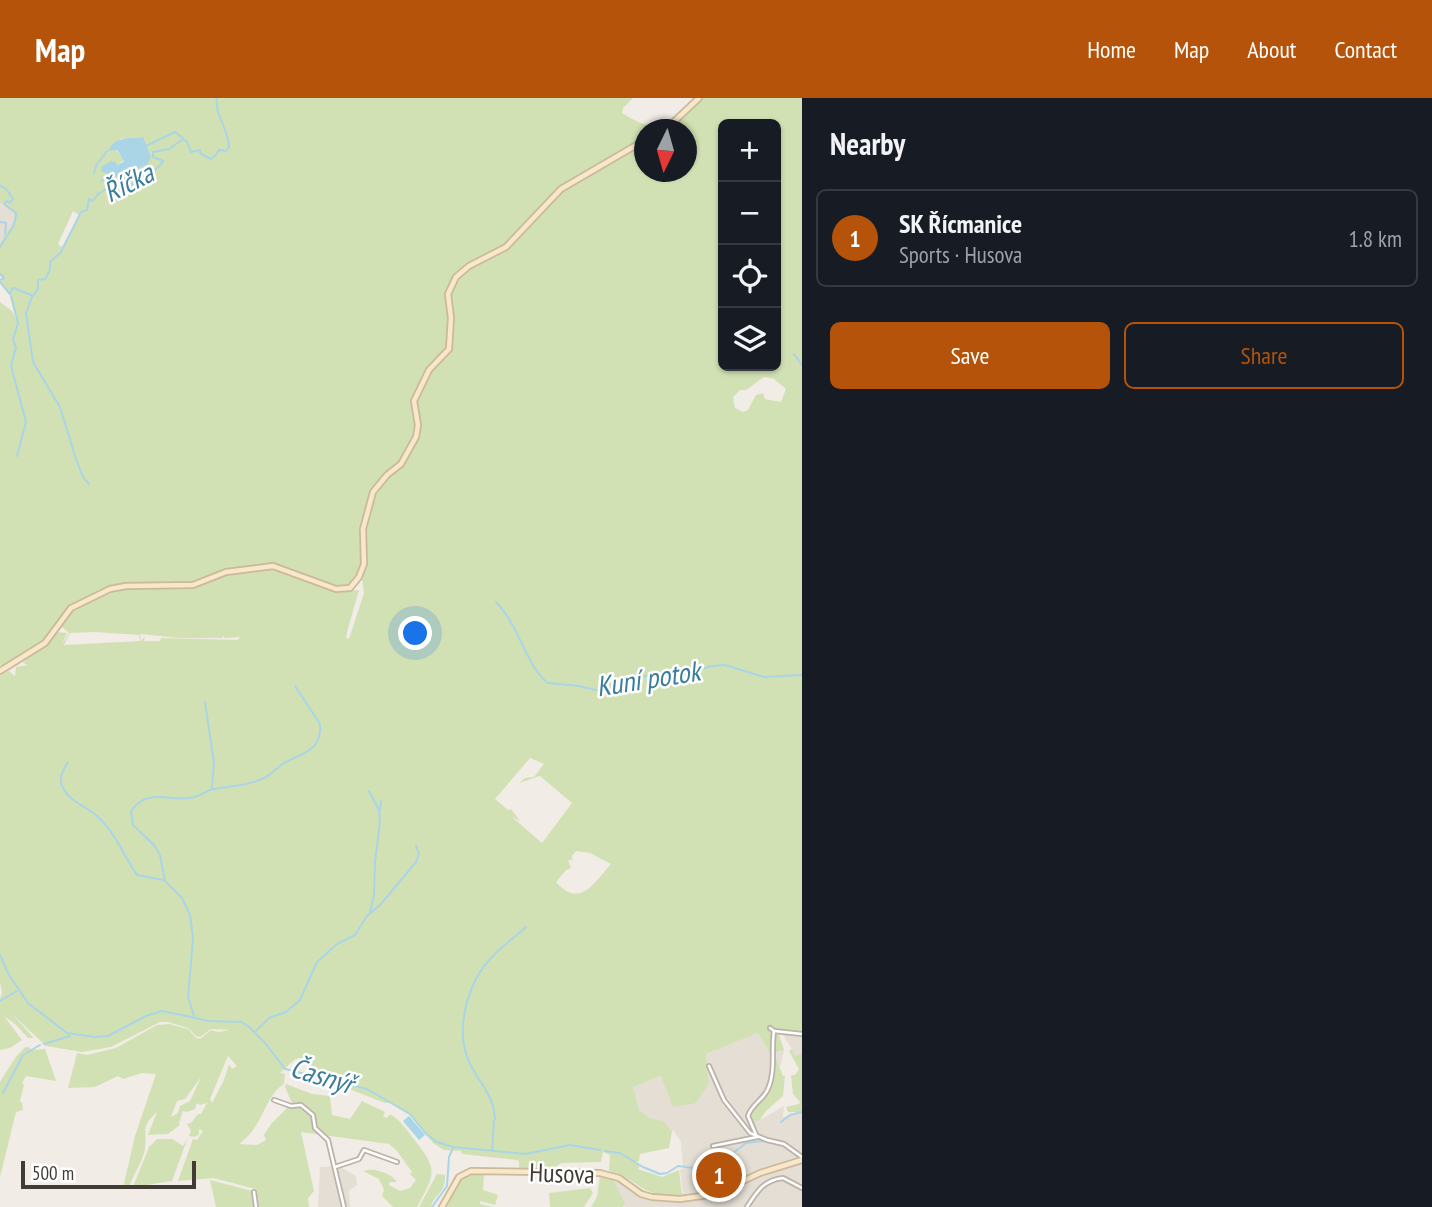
<!DOCTYPE html>
<html lang="en">
<head>
<meta charset="utf-8">
<style>
  body { margin:0; font-family:"PT Sans Narrow",sans-serif; background:#20242c; color:#f1f3f6 }
  .controls { position:absolute; right:21px; top:21px; display:grid; overflow:hidden; border-radius:10px; box-shadow:0 2px 5px #0004 }
  .controls button { width:63px; height:63px; display:grid; place-items:center; padding:0; border:0; border-bottom:2px solid #363941; background:#171b24; color:#f1f3f6; font:35px sans-serif }
  .compass { position:absolute; left:634px; top:21px; width:63px; height:63px; border-radius:50%; background:#171b24; box-shadow:0 2px 5px #0004; rotate:185deg }
  .scale { position:absolute; left:21px; bottom:18px; width:175px; box-sizing:border-box; padding-left:7px; border:4px solid #433c36; border-top:0; font-size:19px; line-height:24px; white-space:nowrap; color:#433c36; -webkit-text-stroke:5px #fff; paint-order:stroke }
  .you { position:absolute; left:416px; top:536px; width:24px; height:24px; margin:-18px; border:5px solid #fff; border-radius:50%; background:#1a73e8; box-shadow:0 0 0 10px #1a73e833 }
  .badge { display:grid; place-items:center; width:46px; height:46px; border-radius:50%; background:#b45309; color:#fff; font-size:23px; font-weight:700 }
  .pin { position:absolute; translate:-50% -50%; border:4px solid #fff; box-shadow:0 2px 7px #0006 }
  .list { margin:0; padding:0; list-style:none }
  h2 { display:flex; justify-content:space-between; align-items:center; height:91px; margin:0; padding:0 28px; font-size:30px }
  h2 small { font-size:23px; font-weight:400; color:#9ea1a6 }
  .list li { display:grid; grid-template-columns:46px 1fr auto; gap:21px; align-items:center; box-sizing:border-box; height:98px; margin:0 14px 14px; padding:0 14px; border:2px solid #363941; border-radius:10px }
  .list b { display:block; font-size:26px; white-space:nowrap }
  .list p { margin:0; font-size:23px; white-space:nowrap; color:#9ea1a6 }
  .list em { font-size:23px; font-style:normal; color:#9ea1a6 }
  .actions { display:flex; gap:14px; padding:21px 28px }
  .actions a { flex:1; padding:16px 0; border:2px solid #b45309; border-radius:10px; text-align:center; font-size:24px; color:#b45309 }
  .actions .main { background:#b45309; color:#fff }
  .icon { flex:none; width:38px; height:38px; fill:none; stroke:currentColor; stroke-width:2; stroke-linecap:round; stroke-linejoin:round }
  .map { position:relative; flex:none; width:802px; height:1109px; overflow:hidden }
  header { display:flex; align-items:center; gap:42px; box-sizing:border-box; height:98px; padding:0 35px; background:#b45309; color:#fff }
  header strong { font-size:33px }
  nav { display:flex; gap:38px; margin-inline-start:auto; font-size:24px }
  main { display:flex }
  aside { flex:1; background:#171b24 }
  .map>svg:first-child { display:block }
</style>
</head>
<body>
<header>
<strong>Map</strong>
<nav><a>Home</a><a>Map</a><a>About</a><a>Contact</a></nav>
</header>
<main>
<div class="map">
<svg width="802" height="1109" viewBox="0 0 802 1109">
  <rect width="100%" height="100%" fill="#f1ece6"/>
  <g fill="#e4ded5">
    <path d="M0 104 15 115V125L0 146Z"/>
    <path d="M758 935 770 956 784 952 780 970 774 959 769 991 762 1003 753 1011 760 1022 784 1008 783 1019 802 1014V1109H625L613 1081 615 1075 649 1095 669 1098 681 1097 683 1095 680 1072 683 1071 681 1044 674 1033H672L663 1023 650 1020 639 1012 632 989 662 978 668 997 709 985 706 956Z"/>
    <path d="M782 935 802 936V955L796 958Z"/>
    <path d="M338 1068 356 1078 357 1087 349 1093 350 1109H318L320 1069Z"/>
  </g>
  <g fill="#d2e1b4" fill-rule="evenodd">
    <path d="M0 0H633L623 10 622 15C659 38 666 28 694 0H697L664 30 645 32 644 40 560 89 505 147 459 173 452 183 446 195 449 220 447 250 427 271 412 302V309L417 327 414 338 399 365 386 376 372 394 361 431V469L356 482 349 489 331 488 295 473 273 466 225 472 193 485 110 490 70 509 43 544 3 567H0V204L12 213 16 221 10 198 0 185 2 179 0 177V146L6 134 15 125 14 115 0 104ZM142 39 149 58 119 65 124 62 115 51 120 41ZM73 113 80 118 62 149 58 146Z"/>
    <path d="M702 0H802V936L778 934 784 952 770 956 758 935 706 956 709 985 696 1005 673 1009 661 978 633 989 639 1012 650 1020 663 1023 672 1033 669 1050 640 1056 639 1063 636 1064 640 1068 638 1071 662 1079 679 1072 682 1097C641 1101 641 1082 609 1073L610 1057 603 1054 601 1064 561 1065 554 1070 545 1072 519 1070V1063L516 1062 462 1056 461 1053 444 1052 433 1045 410 1017 393 1005H385L349 991 308 982V965L302 960 295 961 280 975 285 976 284 986C270 994 264 1016 255 1029 251 1036 245 1041 239 1046L257 1047 266 1042 264 1037 271 1026 292 1005 285 989 286 986 312 996 330 998 332 1017 350 1021 362 1003 385 1014 383 1018 387 1020 390 1016C400 1022 406 1031 413 1040 437 1071 437 1073 417 1109H393L382 1098 384 1092 379 1081 363 1073C373 1069 391 1075 397 1084H390L389 1087 400 1093 410 1090 416 1082 410 1076 412 1074 397 1053 389 1046 301 1034 314 1093 308 1100 309 1109H259L256 1091 213 1080 178 1083 193 1041 197 1042 203 1033 199 1031V1037L194 1039 189 1038 191 1033 187 1026 191 1025 198 1016H201L207 1005 200 1007 197 1005 195 1011 187 1014 183 1013 179 1025 180 1027 168 1036 148 1037 157 1014C139 1031 148 1031 145 1051 143 1063 133 1077 129 1089L123 1090 135 1038 156 976 142 975 123 981 118 978 95 989 68 990 77 955 87 957 116 950 157 927 169 926 188 931 195 939 200 941 211 932 218 934 230 932 211 931 200 939 196 938 188 930 168 924H160L111 949 82 954 46 948 12 916 34 940H28L15 926 4 918 22 942 10 950 0 952V901L2 894 0 885V578L9 573 15 578 16 569 28 567 23 565 27 562 19 565 46 548 56 534 67 535 62 547 69 535 60 527 72 511 111 493 126 490 186 489 226 476 273 470 330 491 341 494 359 492 347 534 346 540 349 541 364 495 362 479 365 470V432L375 395 388 378 402 367 418 339 420 327 416 303 430 273 444 259 452 247 450 196 455 184 461 176 470 170 507 150 562 92 644 43 645 74H687V32L669 31ZM723 26H776V268H723ZM764 279 774 281 786 291 781 304 765 301 763 295 756 297 748 312 743 314 735 310 733 299 740 292H746ZM95 534 139 537 140 543 64 547 70 535ZM140 536 179 540H222L223 538 225 540 240 539 238 542 161 540 160 543H144L145 538 141 543ZM530 660 544 666 534 679 525 680 519 685 540 678 572 705 542 745 512 719 520 723 511 711 508 712 495 701ZM576 753 590 755 611 766C594 785 580 811 556 784L566 772 571 770 568 762H572L573 765 572 758ZM228 958 237 968 232 971 229 966 224 982 212 1005 210 1001ZM201 979 190 1003 180 1008 178 1015 171 1019 177 1003 185 1001Z"/>
    <path d="M25 949H29L31 952 45 951 56 983 26 978 22 985 24 987 20 1003 22 1005 23 1012 16 1014 0 1079V984L15 960Z"/>
    <path d="M792 951 796 958 802 955V1014H788L789 1016 786 1009 799 1006 800 1004 793 996 791 977H795L799 971 789 953Z"/>
    <path d="M774 956 783 978H785L783 998 766 1013 760 1022 754 1023 758 1036 751 1024 750 1015C754 1010 759 1007 763 1002 773 989 773 973 774 956Z"/>
    <path d="M188 1039 172 1083 133 1089 149 1049 157 1041H172L183 1048Z"/>
    <path d="M738 1055 747 1077 707 1094 699 1075 731 1061 739 1079 732 1058Z"/>
    <path d="M472 1075H484L483 1092 498 1097 495 1107 480 1103V1106L493 1109H447C453 1096 457 1078 472 1075Z"/>
    <path d="M437 1076 445 1077C446 1097 434 1095 431 1109H419Z"/>
    <path d="M600 1077 613 1081 625 1105 623 1109H591L597 1099Z"/>
    <path d="M210 1082 252 1093 255 1109H216Z"/>
    <path d="M590 1090 593 1095 584 1109H550L549 1095Z"/>
  </g>
  <g fill="#a9d5e7">
    <path d="M143 39 151 59 147 67 125 75 120 73 122 77 115 79 101 73V69L111 63 115 64 118 68 124 63 117 52 108 53C115 38 128 41 143 39Z"/>
    <path d="M409 1018 425 1037 419 1042 403 1023Z"/>
  </g>
  <g fill="none" stroke-linecap="round" stroke-linejoin="round">
    <g stroke="#a9d5e7" stroke-width="2">
      <path d="M146 48 175 34 183 40"/>
      <path d="M94 75 96 68 107 53"/>
      <path d="M101 83 112 78"/>
      <path d="M0 87 6 91 13 101 10 105 7 103 4 106 16 115C16 130 7 136 0 149"/>
      <path d="M0 124 6 125 5 136"/>
      <path d="M0 176 4 180 0 182"/>
      <path d="M0 184 10 196 12 191 14 190 33 198 38 191V182L45 181 50 172V164L61 154 81 114 87 112 89 101 93 103 98 96 106 91 111 94 124 81 129 86H133L137 81H142C149 76 160 70 163 63L153 59V54L169 51 183 41 187 44 191 54 200 52 201 56 211 61 215 58 219 52 226 53 229 49C229 33 214 15 217 0"/>
      <path d="M11 198 18 225 13 241 16 249 11 268 26 324 17 358"/>
      <path d="M32 199 26 215 33 264 60 309 76 361 83 379 89 386"/>
      <path d="M794 256 802 267"/>
      <path d="M496 504C519 527 527 570 548 585L579 588 600 593 652 576 677 578 712 568 725 567 764 579 802 577"/>
      <path d="M205 604 214 665 212 690"/>
      <path d="M68 664C63 672 58 681 63 690 70 704 86 708 97 718 115 734 124 758 137 777L163 782"/>
      <path d="M369 693 379 712 380 724 375 764 374 797 370 814"/>
      <path d="M380 712 381 703"/>
      <path d="M0 857 9 877 28 905 67 935 95 939 108 938 146 918 162 913 209 923 241 924 248 928 265 945 285 971 367 991 410 1016 426 1036 437 1044 453 1049 525 1056 570 1047 600 1052"/>
      <path d="M0 903 17 893"/>
      <path d="M194 918 188 899 193 840 190 817 182 800 165 783 160 757 154 747 133 727 131 713C147 690 167 703 190 700 199 699 206 692 214 691 231 688 246 688 262 681 272 677 278 667 288 663 305 654 322 652 320 626L295 588"/>
      <path d="M255 934 269 920 286 914 300 902 317 864 337 846 355 837 367 818 381 806 416 764 419 756 416 748"/>
      <path d="M44 946 70 938"/>
      <path d="M3 995 23 957 40 947"/>
      <path d="M495 1021C494 998 481 987 471 968 453 934 467 884 493 858 503 847 515 839 526 829"/>
      <path d="M781 1024 790 1017 802 1014"/>
      <path d="M492 1053 494 1023"/>
      <path d="M605 1053 620 1055 643 1069 660 1076 667 1075 678 1068 701 1071 724 1062 746 1045 765 1043"/>
      <path d="M432 1109 447 1088 449 1059 453 1050"/>
    </g>
    <g stroke="#bbb3aa" stroke-width="6">
      <g id="minor">
        <path d="M774 933 802 936"/>
        <path d="M709 968 724 1002 750 1035 767 1042 784 1046 802 1059"/>
        <path d="M274 1002 291 1008 301 1007 313 1017 315 1030 328 1042 344 1109"/>
        <path d="M757 1039 748 1018C751 1007 763 1002 768 991 776 973 771 952 774 933L770 930"/>
        <path d="M713 1048 757 1039"/>
        <path d="M335 1069 359 1061 364 1052 397 1064"/>
        <path d="M254 1094 256 1109"/>
        <path d="M747 1109C757 1093 764 1082 783 1080L802 1090"/>
      </g>
    </g>
    <g stroke="#cbb99b" stroke-width="8">
      <g id="secondary">
        <path d="M665 32 699 0"/>
        <path d="M0 573 45 545 71 510 110 491 126 488 193 487 226 474 273 468 336 491 350 490 359 479 364 466 363 431 373 394 387 377 401 366 416 339 418 327 414 303 429 272 449 251 451 220 448 196 456 179 469 168 506 149 561 91 645 42"/>
        <path d="M442 1109 459 1079 471 1073 600 1075 619 1080 641 1096 652 1099 680 1101 716 1096 760 1075 802 1062"/>
      </g>
    </g>
    <use href="#minor" stroke="#fff" stroke-width="2.5"/>
    <use href="#secondary" stroke="#f8e7c9" stroke-width="4.5"/>
  </g>
  <g text-anchor="middle" dominant-baseline="central" stroke-width="5" stroke-linejoin="round" paint-order="stroke">
    <g font-size="26" fill="#433c36" stroke="#fff">
      <text transform="translate(562 1075) rotate(2)">Husova</text>
    </g>
    <g font-size="28" font-style="italic" fill="#3b7d9b" stroke="#fff">
      <text transform="translate(128 84) rotate(-27)">Říčka</text>
      <text transform="translate(648 580) rotate(-9)">Kuní potok</text>
      <text transform="translate(322 977) rotate(17)">Časnýř</text>
    </g>
  </g>
</svg>
<div class="controls">
<button>+</button>
<button>−</button>
<button><svg class="icon" aria-label="locate" viewBox="0 0 24 24"><circle cx="12" cy="12" r="6"/><path d="M12 2v4M12 18v4M2 12h4M18 12h4"/></svg></button>
<button><svg class="icon" aria-label="layers" viewBox="0 0 24 24"><path d="M12 4l9 5-9 5-9-5zM3 14l9 5 9-5"/></svg></button>
</div>
<svg class="compass" viewBox="-18 -18 36 36"><path d="M0-13l5 13h-10z" fill="#e53935"/><path d="M0 13l5-13h-10z" fill="#9ea1a6"/></svg>
<div class="scale">500 m</div>
<div class="you"></div>
<div class="pin badge" style="left:719px;top:1077px">1</div>
</div>
<aside>
<h2>Nearby<small></small></h2>
<ul class="list">
<li><span class="badge">1</span><div><b>SK Řícmanice</b><p>Sports · Husova</p></div><em>1.8 km</em></li>
</ul>
<div class="actions"><a class="main">Save</a><a>Share</a></div>
</aside>
</main>
</body>
</html>
